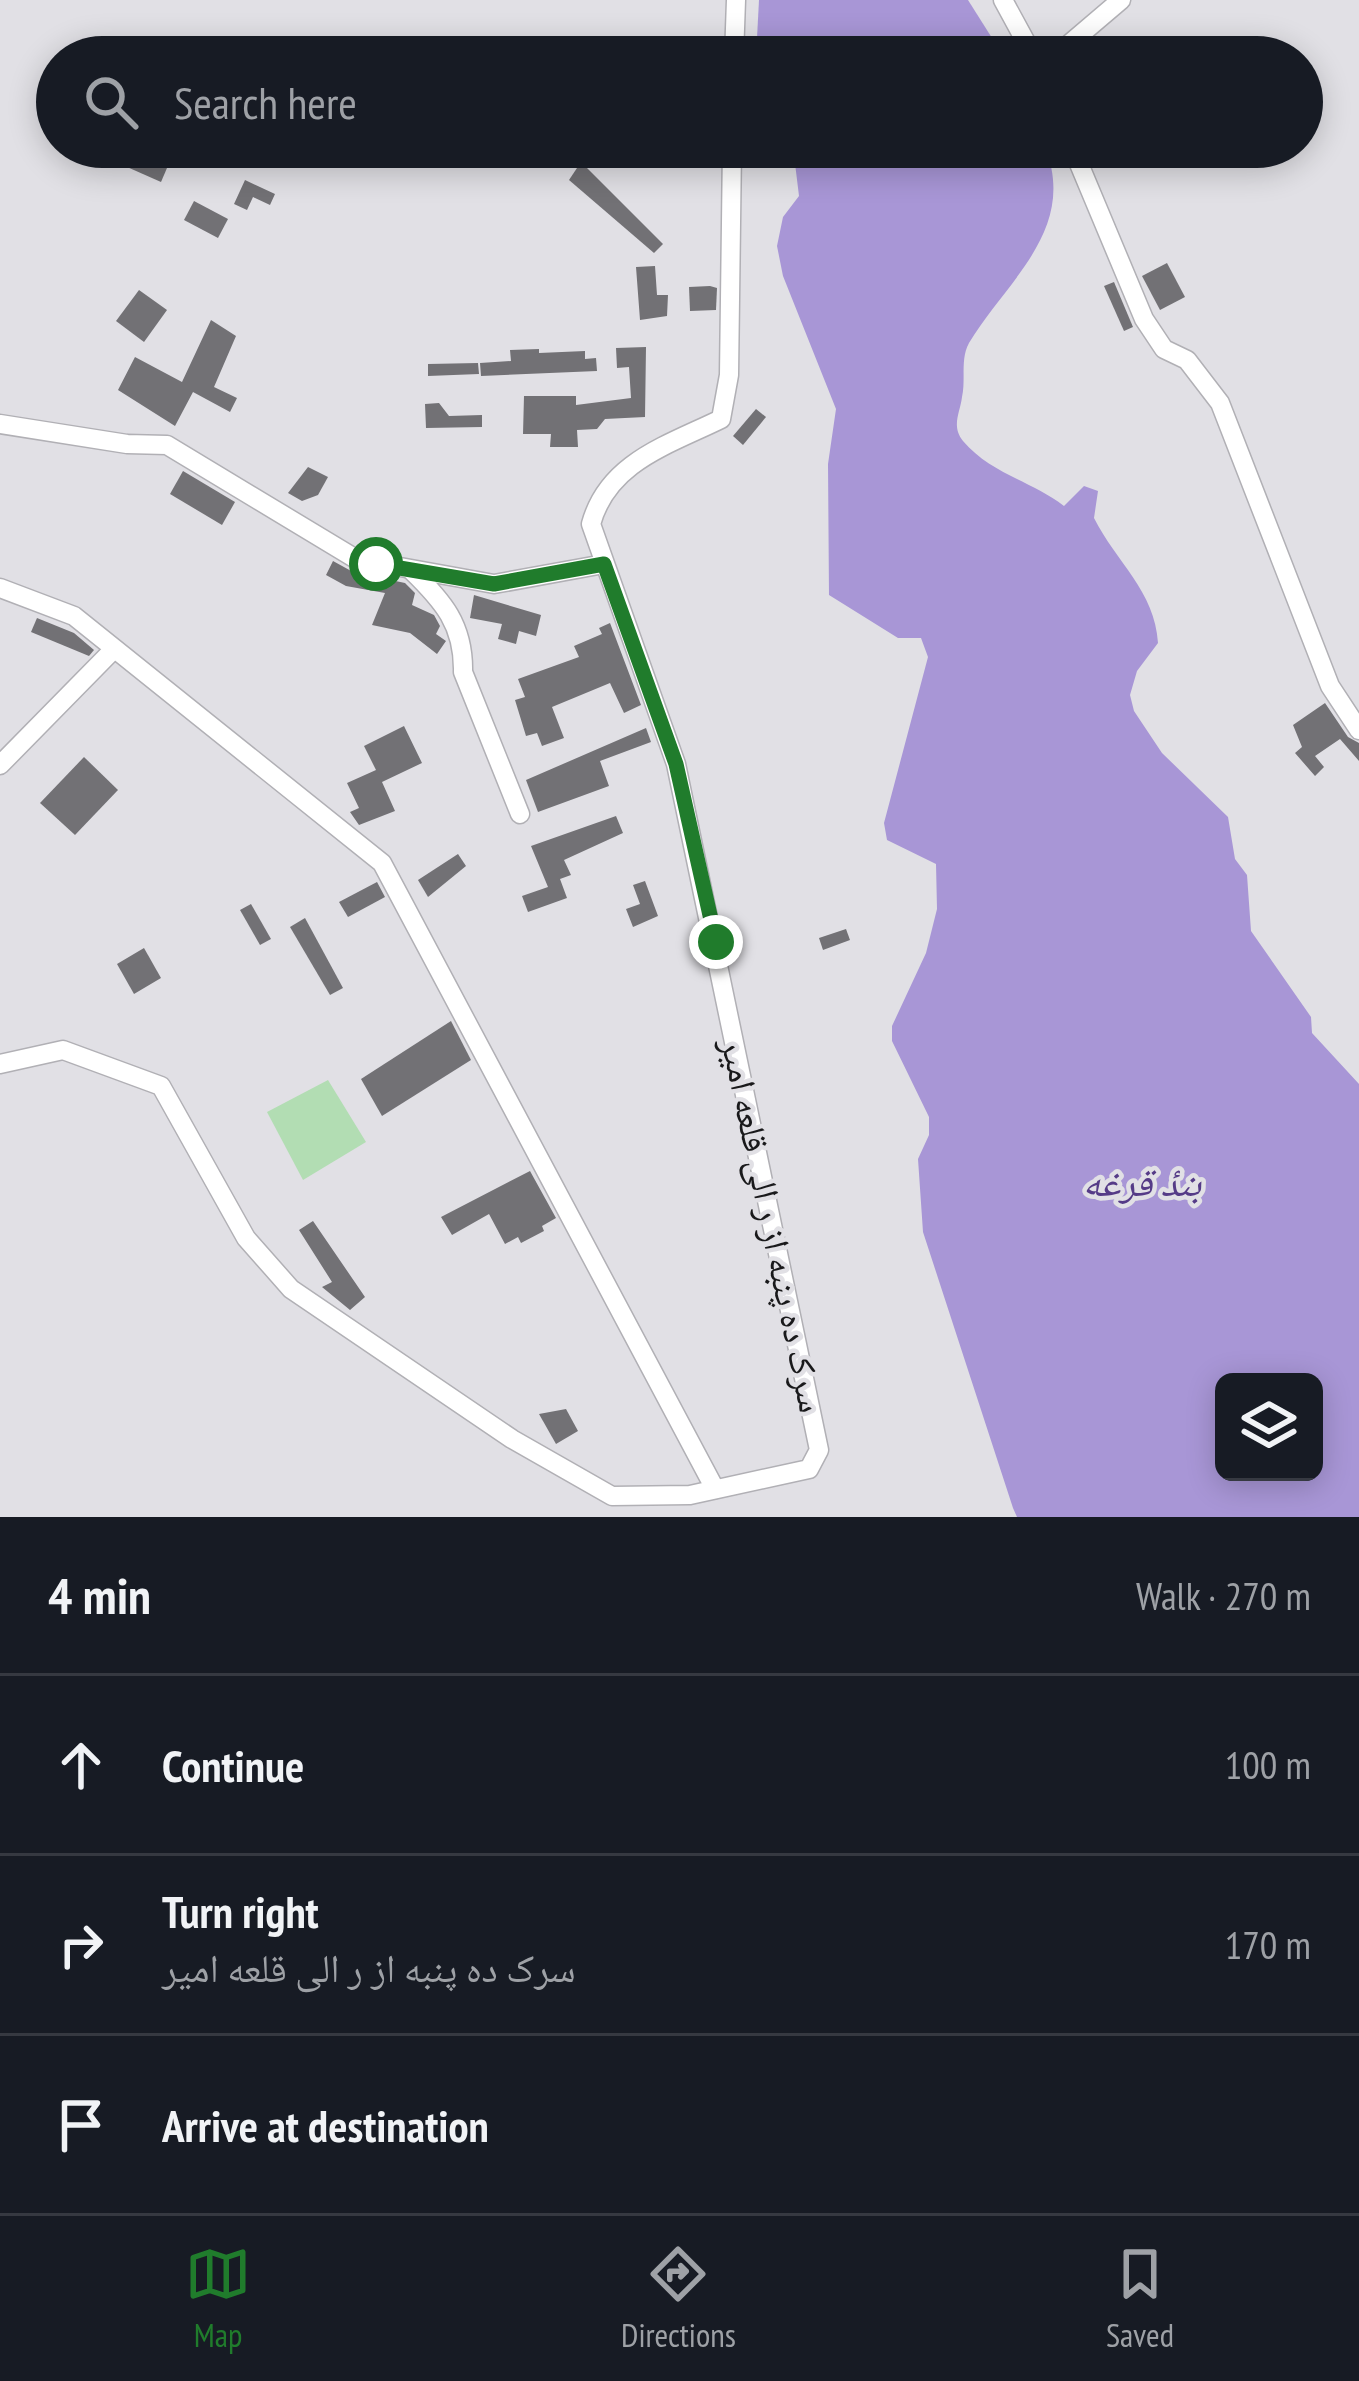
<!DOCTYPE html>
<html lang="en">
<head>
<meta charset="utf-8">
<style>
  body { margin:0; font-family:"PT Sans Narrow","Noto Naskh Arabic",sans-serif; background:#242831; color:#f1f3f6 }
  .controls { position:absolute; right:36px; bottom:36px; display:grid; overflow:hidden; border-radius:18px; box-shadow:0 6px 30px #0003 }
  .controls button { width:108px; height:108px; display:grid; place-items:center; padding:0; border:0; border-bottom:3px solid #363941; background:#171b24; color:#f1f3f6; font:60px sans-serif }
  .stop { position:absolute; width:36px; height:36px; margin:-27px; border:9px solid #207c2c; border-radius:50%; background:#fff }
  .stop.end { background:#207c2c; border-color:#fff; box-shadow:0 3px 12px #0008 }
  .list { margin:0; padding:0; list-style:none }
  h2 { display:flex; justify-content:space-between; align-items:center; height:156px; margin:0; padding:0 48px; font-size:51px }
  h2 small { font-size:39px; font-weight:400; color:#9ea1a6 }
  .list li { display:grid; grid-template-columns:78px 1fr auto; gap:36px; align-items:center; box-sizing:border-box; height:180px; padding:0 48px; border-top:3px solid #363941 }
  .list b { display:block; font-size:45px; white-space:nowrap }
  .list p { margin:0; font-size:39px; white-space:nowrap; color:#9ea1a6 }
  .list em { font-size:39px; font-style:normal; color:#9ea1a6 }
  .icon { flex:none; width:66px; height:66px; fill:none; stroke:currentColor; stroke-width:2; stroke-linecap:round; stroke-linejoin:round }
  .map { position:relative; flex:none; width:1359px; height:1517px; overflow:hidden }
  .search { position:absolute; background:#171b24; box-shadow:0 6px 30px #0003; left:36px; right:36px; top:36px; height:132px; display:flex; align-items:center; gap:30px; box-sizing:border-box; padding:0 42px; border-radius:66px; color:#9ea1a6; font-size:45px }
  .sheet { height:696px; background:#171b24 }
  nav { display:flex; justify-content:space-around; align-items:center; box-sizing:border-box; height:168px; border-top:3px solid #363941; background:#171b24; font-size:33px; color:#9ea1a6 }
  nav a { display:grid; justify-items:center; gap:6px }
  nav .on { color:#207c2c }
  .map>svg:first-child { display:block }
</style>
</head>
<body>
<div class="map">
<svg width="1359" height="1517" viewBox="0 0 1359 1517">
  <rect width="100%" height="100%" fill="#e1e0e5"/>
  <path fill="#b2ddb3" d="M328 1080 366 1142 303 1180 267 1112Z"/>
  <g fill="#a896d6" fill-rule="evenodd">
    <path d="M759 0H968L1004 57H756Z"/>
    <path d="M793 147H1045C1078 230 1006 281 969 343 960 359 966 380 962 397 960 413 951 426 963 441 991 474 1032 481 1064 506L1084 486 1098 491 1094 518C1116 562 1155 591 1158 643L1137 671 1130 695 1134 711 1162 753 1228 817 1235 859 1247 875 1251 931 1311 1017 1312 1033 1359 1084V1517H1017L1013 1508 923 1232 918 1159 929 1135V1117L892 1041V1026L926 953 937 909 936 864 887 840 884 823 928 657 921 638H898L829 595 828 464 836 409 783 276 777 246 783 217 799 196ZM1224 1382H1314V1472H1224Z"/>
  </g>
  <g fill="#727175">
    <path d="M125 147H176L161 182 118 163Z"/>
    <path d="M581 162 663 244 654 253 569 180Z"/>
    <path d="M245 180 275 194 270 205 253 197 247 210 234 204Z"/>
    <path d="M194 201 228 219 218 238 184 220Z"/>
    <path d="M1167 263 1185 297 1160 310 1142 276Z"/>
    <path d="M655 266 657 295H668L667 316 640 320 636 267Z"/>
    <path d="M1114 282 1133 327 1124 331 1104 286Z"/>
    <path d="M710 286 717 288 716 310 690 311 689 287Z"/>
    <path d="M139 290 167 310 144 342 116 321Z"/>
    <path d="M211 320 236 336 214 387 237 398 230 412 193 392 175 426 118 390 135 357 182 382Z"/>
    <path d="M646 347 645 417 605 419 597 429 577 430 578 447H550L551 434H523L524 396H576V405L631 398 629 367 617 368 616 348Z"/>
    <path d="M539 349V353L585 351V359L596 358 597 371 481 376 480 363 511 361 510 350Z"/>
    <path d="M478 363 479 374 428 376V364Z"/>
    <path d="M439 403 449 416 482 415V427L426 428 425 404Z"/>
    <path d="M756 409 766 417 743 445 733 436Z"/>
    <path d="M308 467 328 477 318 495 302 501 288 493Z"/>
    <path d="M183 471 235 502 222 525 170 494Z"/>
    <path d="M333 561 353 572 405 583 415 593 412 605 434 615 440 626 436 634 446 641 437 654 410 633 372 625 385 593 346 586 326 575Z"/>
    <path d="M474 595 541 615 536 636 519 631 516 644 498 639 502 624 470 618Z"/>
    <path d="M37 618 74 633 94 650 89 656 31 632Z"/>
    <path d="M610 623 641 705 624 713 610 683 552 707 564 738 542 746 537 733 526 736 515 700 525 697 518 679 579 657 574 646 602 634 599 628Z"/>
    <path d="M1325 703 1348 737 1359 743V761L1340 739 1315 756 1324 767 1315 776 1295 753 1302 747 1293 725Z"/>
    <path d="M404 726 422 763 382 782 395 811 359 825 350 812 359 808 347 783 376 770 364 746Z"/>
    <path d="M646 728 651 742 600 761 609 786 538 812 526 780Z"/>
    <path d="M84 757 118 790 75 835 40 803Z"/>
    <path d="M616 816 623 833 564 860 571 875 560 879 567 898 528 912 522 896 548 887 531 846Z"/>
    <path d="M458 854 466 866 428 897 418 880Z"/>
    <path d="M645 881 658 916 633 927 626 909 640 904 633 885Z"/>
    <path d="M377 882 385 897 348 917 339 902Z"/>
    <path d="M251 904 271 939 260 945 240 910Z"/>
    <path d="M305 918 343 988 330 995 290 927Z"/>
    <path d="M846 929 850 940 823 950 819 938Z"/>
    <path d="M144 948 161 978 134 994 117 964Z"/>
    <path d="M451 1021 471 1060 382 1116 361 1079Z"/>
    <path d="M530 1171 556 1218 542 1226 544 1231 521 1243 518 1237 505 1244 489 1214 452 1235 441 1217Z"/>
    <path d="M313 1221 365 1297 350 1310 322 1287 332 1282 299 1230Z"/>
    <path d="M566 1409 578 1431 556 1444 539 1414Z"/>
  </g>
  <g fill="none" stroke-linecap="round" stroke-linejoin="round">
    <g stroke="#b1b0b5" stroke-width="21">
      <g id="minor">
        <path d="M1003 0 1034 57"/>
        <path d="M734 57 736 0"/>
        <path d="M1054 57 1121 0"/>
        <path d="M1072 147 1144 319 1164 349 1187 360 1220 403 1330 686 1359 730"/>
        <path d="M0 424 127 444 167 445 356 559 494 584 604 564"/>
        <path d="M411 570C443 601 464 625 463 672L520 814"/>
        <path d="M0 588 74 616 382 863 715 1489"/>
        <path d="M0 765 114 649"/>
        <path d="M0 1064 63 1050 161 1086 246 1238 291 1289 512 1439 612 1496 690 1495 809 1469 819 1450 676 764 591 524C608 462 668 445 721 419L729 375 732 147"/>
      </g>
    </g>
    <use href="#minor" stroke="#fff" stroke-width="18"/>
  </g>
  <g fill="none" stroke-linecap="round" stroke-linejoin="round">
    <path stroke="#207c2c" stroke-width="15" d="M376 564 494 584 604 564 676 764 716 942"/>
  </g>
  <g text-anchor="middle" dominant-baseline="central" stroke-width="9" stroke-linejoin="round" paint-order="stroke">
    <g font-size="36" fill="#19191b" stroke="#e1e0e5">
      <text transform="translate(774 1225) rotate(78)">سرک ده پنبه از ر الی قلعه امیر</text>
    </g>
    <g font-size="39" font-style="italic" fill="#553b87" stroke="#e1e0e5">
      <text x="1142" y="1181">بندٔ قرغه</text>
    </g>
  </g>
</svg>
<div class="controls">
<button><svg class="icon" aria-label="layers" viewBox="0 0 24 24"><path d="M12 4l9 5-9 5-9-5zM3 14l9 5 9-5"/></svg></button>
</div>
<div class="stop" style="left:376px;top:564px"></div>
<div class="stop end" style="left:716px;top:942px"></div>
<div class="search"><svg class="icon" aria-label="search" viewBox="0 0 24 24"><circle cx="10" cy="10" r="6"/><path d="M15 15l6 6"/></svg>Search here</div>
</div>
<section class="sheet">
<h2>4 min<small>Walk · 270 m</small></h2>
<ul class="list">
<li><svg class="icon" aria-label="ahead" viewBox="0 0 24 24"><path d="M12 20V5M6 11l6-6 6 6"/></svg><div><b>Continue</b></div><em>100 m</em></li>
<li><svg class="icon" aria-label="right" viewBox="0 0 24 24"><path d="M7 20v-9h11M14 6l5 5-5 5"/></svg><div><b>Turn right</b><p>سرک ده پنبه از ر الی قلعه امیر</p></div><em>170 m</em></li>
<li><svg class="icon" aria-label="arrive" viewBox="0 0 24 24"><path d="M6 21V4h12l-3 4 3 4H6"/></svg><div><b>Arrive at destination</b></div></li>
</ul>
</section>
<nav>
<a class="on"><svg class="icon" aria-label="map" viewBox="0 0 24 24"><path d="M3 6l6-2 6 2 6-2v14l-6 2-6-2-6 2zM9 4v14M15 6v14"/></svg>Map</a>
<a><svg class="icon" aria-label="directions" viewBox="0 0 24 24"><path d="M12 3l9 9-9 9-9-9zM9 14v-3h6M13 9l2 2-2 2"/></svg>Directions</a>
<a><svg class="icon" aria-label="saved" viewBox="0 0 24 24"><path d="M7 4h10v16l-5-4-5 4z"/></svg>Saved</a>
</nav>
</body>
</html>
